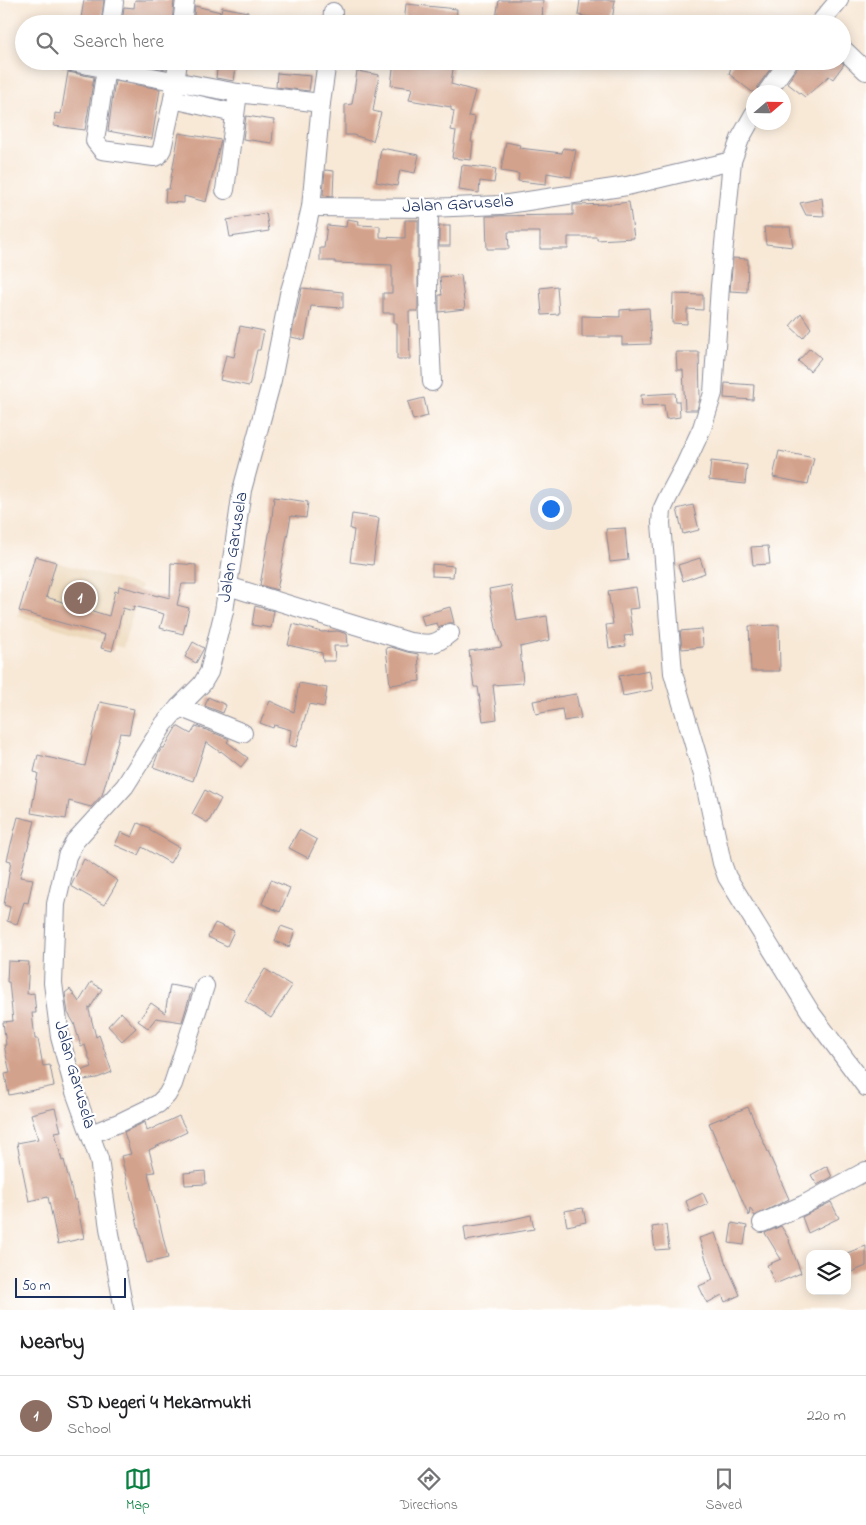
<!DOCTYPE html>
<html lang="en">
<head>
<meta charset="utf-8">
<style>
  body { margin:0; font-family:"Indie Flower",sans-serif; background:#f2f2f2; color:#202124 }
  .controls { position:absolute; right:15px; bottom:15px; display:grid; overflow:hidden; border-radius:10px; box-shadow:0 2px 12px #0003 }
  .controls button { width:45px; height:45px; display:grid; place-items:center; padding:0; border:0; border-bottom:1px solid #e0e0e0; background:#fff; color:#202124; font:25px sans-serif }
  .compass { position:absolute; left:746px; top:85px; width:45px; height:45px; border-radius:50%; background:#fff; box-shadow:0 2px 12px #0003; rotate:70deg }
  .scale { position:absolute; left:15px; bottom:12px; width:111px; box-sizing:border-box; padding-left:5px; border:2px solid #1b2f5e; border-top:0; font-size:14px; line-height:18px; white-space:nowrap; color:#1b2f5e; -webkit-text-stroke:4px #fff; paint-order:stroke }
  .you { position:absolute; left:550px; top:508px; width:18px; height:18px; margin:-12px; border:4px solid #fff; border-radius:50%; background:#1a73e8; box-shadow:0 0 0 8px #1a73e833 }
  .badge { display:grid; place-items:center; width:32px; height:32px; border-radius:50%; background:#0b8043; color:#fff; font-size:16px; font-weight:700 }
  .pin { position:absolute; translate:-50% -50%; border:2px solid #fff; box-shadow:0 1px 5px #0006 }
  .list { margin:0; padding:0; list-style:none }
  h2 { display:flex; justify-content:space-between; align-items:center; height:65px; margin:0; padding:0 20px; font-size:21px }
  h2 small { font-size:16px; font-weight:400; color:#757577 }
  .list li { display:grid; grid-template-columns:32px 1fr auto; gap:15px; align-items:center; box-sizing:border-box; height:80px; padding:0 20px; border-top:1px solid #e0e0e0 }
  .list b { display:block; font-size:19px; white-space:nowrap }
  .list p { margin:0; font-size:16px; white-space:nowrap; color:#757577 }
  .list em { font-size:16px; font-style:normal; color:#757577 }
  .icon { flex:none; width:28px; height:28px; fill:none; stroke:currentColor; stroke-width:2; stroke-linecap:round; stroke-linejoin:round }
  .map { position:relative; flex:none; width:866px; height:1310px; overflow:hidden }
  .search { position:absolute; background:#fff; box-shadow:0 2px 12px #0003; left:15px; right:15px; top:15px; height:55px; display:flex; align-items:center; gap:12px; box-sizing:border-box; padding:0 18px; border-radius:28px; color:#757577; font-size:19px }
  .sheet { height:145px; background:#fff }
  nav { display:flex; justify-content:space-around; align-items:center; box-sizing:border-box; height:70px; border-top:1px solid #e0e0e0; background:#fff; font-size:14px; color:#757577 }
  nav a { display:grid; justify-items:center; gap:2px }
  nav .on { color:#0b8043 }
  .map>svg:first-child { display:block }
</style>
</head>
<body>
<div class="map">
<svg width="866" height="1310" viewBox="0 0 866 1310">
  <rect width="100%" height="100%" fill="#fff"/>
  <filter id="ink" filterUnits="userSpaceOnUse"><feTurbulence type="fractalNoise" baseFrequency=".02" numOctaves="2"/><feDisplacementMap in="SourceGraphic" scale="10" xChannelSelector="R" yChannelSelector="G"/><feConvolveMatrix kernelMatrix="1 2 1 2 8 2 1 2 1" color-interpolation-filters="sRGB"/></filter>
  <filter id="wash" filterUnits="userSpaceOnUse"><feTurbulence type="fractalNoise" baseFrequency=".0096" numOctaves="4" result="noise"/><feDisplacementMap in="SourceGraphic" scale="20" xChannelSelector="R" yChannelSelector="G"/><feGaussianBlur stdDeviation="1.12" result="paint"/><feColorMatrix in="noise" values="0 0 0 0 0 0 0 0 0 0 0 0 0 0 0 0 0 1.4 0 .05"/><feComposite in="paint" operator="in"/></filter>
  <g filter="url(#wash)">
    <rect width="100%" height="100%" fill="#f8e8d6"/>
    <path fill="#ecd8ba" d="M35 556 141 586 123 648 18 616Z"/>
    <g id="blocks">
      <g fill="#d3a28c">
        <path d="M84 0H104L101 24H80Z"/>
        <path d="M135 0H174L172 24H122L124 7 134 8Z"/>
        <path d="M499 0H543L542 24H495Z"/>
        <path d="M580 0H615L612 21 578 15Z"/>
        <path d="M406 4 457 9 456 24H404Z"/>
        <path d="M195 6 221 12 222 7 248 12 247 18 252 19 251 24H193Z"/>
        <path d="M125 61H164L163 68Z"/>
        <path d="M218 61H237L234 81 216 78Z"/>
        <path d="M394 61H454L451 84 475 91 468 116 475 117 471 142H473L471 160 452 158 456 131 451 130 454 111 451 110V107L409 100 412 88 391 85Z"/>
        <path d="M733 61H776L758 86 757 92H752L729 74Z"/>
        <path d="M800 61H840L844 64 833 79 829 76 805 97 787 83 798 67Z"/>
        <path d="M357 71 379 75 373 111 381 113 373 141 353 135H345V105L352 104Z"/>
        <path d="M68 72 94 77 85 130 54 126 55 113 61 114Z"/>
        <path d="M277 73 311 76 309 91 276 87Z"/>
        <path d="M115 81 160 89 152 139 108 131Z"/>
        <path d="M246 116 274 120 272 143 243 139Z"/>
        <path d="M179 133 221 140 206 202 184 196V203L165 202 166 189H169Z"/>
        <path d="M506 142 520 145 519 148 562 153 563 148 576 150 571 177 547 173 546 184 518 181 519 174 501 171Z"/>
        <path d="M381 148 419 155 415 173 400 170 397 186 376 182Z"/>
        <path d="M462 165 496 169 494 183 480 181 479 193 459 190Z"/>
        <path d="M325 170 334 171 333 196 323 195Z"/>
        <path d="M822 198 824 216 806 215 800 203Z"/>
        <path d="M629 202 634 238 597 240V237H568V249H540V232H508L509 249H487L486 216 573 215V205L613 204Z"/>
        <path d="M266 213 269 231 230 237 227 220Z"/>
        <path d="M347 219 359 221 358 225 380 226V237L405 238V220H418V311H409L410 359H397V323H394V313H383V293H392V265L335 263V261H320V248H324L327 225 346 227Z"/>
        <rect x="439" y="226" width="11" height="20"/>
        <path d="M764 227H790L793 247 766 244Z"/>
        <path d="M733 258 748 259 747 292 730 291Z"/>
        <path d="M461 275 465 309 439 312V295H442L440 277Z"/>
        <path d="M557 286 559 314 542 315 540 288Z"/>
        <path d="M302 288 343 292V308L311 306 305 340 291 337Z"/>
        <path d="M673 294 703 295V310L687 309V324L672 323Z"/>
        <path d="M649 308 651 344 622 345V337H582V316L620 317V310Z"/>
        <path d="M801 313 811 328 803 338 790 326Z"/>
        <path d="M240 326 264 331 260 350H257L249 386 220 380 226 355 234 357Z"/>
        <path d="M810 348 821 358 810 371 798 361Z"/>
        <path d="M676 352H699L700 398 697 410H685L683 370H677Z"/>
        <path d="M725 383 754 385 753 400 724 398Z"/>
        <path d="M675 393 676 401H679L680 417 666 419 664 405 642 406 641 395Z"/>
        <path d="M424 398 428 416 413 420 408 402Z"/>
        <path d="M779 451 814 458 808 484 773 477Z"/>
        <path d="M711 461 747 465 745 484 709 480Z"/>
        <path d="M274 497 308 502 306 518 291 516 277 590 260 585 272 518Z"/>
        <path d="M693 505 699 530 683 534 677 509Z"/>
        <path d="M352 514 379 518 373 565 350 562 354 530 350 529Z"/>
        <path d="M625 528 628 560 610 562 606 529Z"/>
        <path d="M768 546 770 564 753 565 751 547Z"/>
        <path d="M35 556 56 562 46 597 109 616 115 591 118 592 119 586 158 596V595L170 598 171 563 196 565V584H182L177 605 189 608 183 634 160 628 164 614 134 606 133 611 123 608 112 651 101 648 105 635 19 611Z"/>
        <path d="M700 558 705 573 683 581 678 565Z"/>
        <path d="M432 564 454 566 453 577 432 576Z"/>
        <path d="M511 585 517 621 547 616 550 640 520 647 523 683 493 685 497 719 483 721 478 687H474L469 651 502 647 497 633 489 589Z"/>
        <path d="M636 587 639 608 629 609 633 635 624 636 626 646 609 648 606 625 613 624 608 591Z"/>
        <path d="M255 606 274 611 271 628 252 625Z"/>
        <path d="M450 607 454 623H448L439 628 437 623 424 626 421 615Z"/>
        <path d="M293 624 322 632 338 631 347 634 348 646H334L335 661H323L322 653 288 645Z"/>
        <path d="M779 625 780 671H751L749 626Z"/>
        <path d="M702 629 703 647 682 649 680 631Z"/>
        <path d="M193 642 204 648 196 663 185 657Z"/>
        <path d="M391 647 407 652 418 654 420 681 390 685 386 648Z"/>
        <path d="M649 670 653 690 623 696 619 676Z"/>
        <path d="M299 683 327 688 324 707 309 704 296 747 289 745 291 730 274 725 273 728 260 723 270 701 294 712Z"/>
        <path d="M576 694 581 718 564 721 562 709 536 714 533 701Z"/>
        <path d="M208 697 226 705 223 713 205 706Z"/>
        <path d="M100 702 134 709 129 734 120 733 102 795 91 807 69 801 66 819 31 813 38 773 34 772 38 755 85 766Z"/>
        <path d="M177 726 191 734 196 726 227 738 229 739 227 742 248 758 241 767 221 751 220 752 206 742 193 781 153 767 158 754 162 748H164Z"/>
        <path d="M205 790 221 799 208 823 192 814Z"/>
        <path d="M18 817 35 821 20 877 33 879 28 903 24 902 17 924 7 921 10 907 4 905 11 861 7 860Z"/>
        <path d="M138 823 150 828 149 830 179 847 170 863 142 847 138 855 115 845 121 832 132 837Z"/>
        <path d="M299 830 317 840 308 858 289 848Z"/>
        <path d="M84 859 118 881 104 905 71 886Z"/>
        <path d="M271 880 290 888 280 912 262 904Z"/>
        <path d="M215 923 234 931 227 946 208 937Z"/>
        <path d="M281 926 295 931 289 947 275 941Z"/>
        <path d="M8 961 29 962 27 994 34 993 36 1013H32L35 1039H38L43 1066 50 1065 54 1086 9 1095 5 1074 10 1073 4 1045H6L3 1022 13 1021 9 982H7Z"/>
        <path d="M265 969 292 986 271 1018 245 1001Z"/>
        <path d="M91 982 102 989 90 1008 89 1007V1010L96 1037 99 1035 112 1072 97 1078 83 1080 80 1071 92 1067 85 1045 81 1047 74 1023 68 1013 65 993 70 989 79 1002Z"/>
        <path d="M170 985 192 989 182 1022 156 1018 148 1028 138 1021 151 1003 165 1013Z"/>
        <path d="M121 1012 136 1028 122 1041 108 1026Z"/>
        <path d="M748 1107 789 1199 755 1216 750 1208 749 1216 709 1123Z"/>
        <path d="M55 1108 61 1131 55 1132 62 1161 64 1160 74 1200H76L84 1238 58 1244 48 1197 29 1201 17 1143 38 1139 31 1114Z"/>
        <path d="M179 1116 187 1132 149 1150 155 1172 148 1173 168 1258 147 1263 121 1156 131 1154 124 1132 145 1122 147 1131Z"/>
        <path d="M827 1166 832 1177 817 1185 811 1175Z"/>
        <path d="M205 1171 206 1184 185 1185 184 1173Z"/>
        <path d="M703 1193 708 1204 690 1212 686 1201Z"/>
        <path d="M831 1202 839 1218 808 1233 802 1217Z"/>
        <path d="M583 1208 586 1222 567 1226 564 1211Z"/>
        <path d="M531 1215 534 1229 466 1241 464 1227 500 1222Z"/>
        <path d="M732 1223 747 1226 744 1245 729 1243Z"/>
        <path d="M666 1225 669 1249 655 1250 652 1227Z"/>
        <path d="M781 1226 790 1241H789L801 1273 775 1284 767 1265 781 1259 765 1233Z"/>
        <path d="M715 1233 726 1264V1263L740 1295 725 1302 722 1295 707 1303 699 1286 713 1280 699 1238Z"/>
        <path d="M866 1246V1266L847 1274V1253Z"/>
      </g>
    </g>
  </g>
  <g filter="url(#ink)">
    <use href="#blocks" fill-opacity="0" stroke="#8a8c9a" stroke-width="1"/>
    <g fill="none" stroke-linecap="round" stroke-linejoin="round">
      <g stroke="#8a8c9a" stroke-width="20">
        <g id="street">
          <path d="M111 24 114 2"/>
          <path d="M182 24 185 0"/>
          <path d="M332 24 333 12"/>
          <path d="M819 24 839 0"/>
          <path d="M842 48 866 71"/>
          <path d="M66 61 238 93 321 103 311 207 297 268 289 294 272 380 242 490 235 540 224 611 209 672 202 684 179 707 164 724 125 786 75 841 67 856 56 904 53 983 60 1037 75 1092 99 1159 109 1228 124 1310"/>
          <path d="M107 61 95 141 102 150 154 157 158 156 162 149 173 99 178 61"/>
          <path d="M767 92 789 61"/>
          <path d="M173 99 234 113"/>
          <path d="M321 103 327 61"/>
          <path d="M732 161 720 286 713 393 702 428 685 465 668 497 662 510 661 523 673 673 703 775 722 863 727 877 811 1013 866 1087"/>
          <path d="M225 190 238 93"/>
          <path d="M311 207 429 208 501 205 627 186 732 161 740 139 754 114"/>
          <path d="M429 208 428 297 432 382"/>
          <path d="M228 586 410 642C430 644 433 647 450 633"/>
          <path d="M179 707 243 733"/>
          <path d="M91 1134 121 1122 158 1104 167 1095 173 1084 205 986"/>
          <path d="M762 1223 803 1205 866 1171"/>
        </g>
      </g>
      <use href="#street" stroke="#fff" stroke-width="18"/>
    </g>
  </g>
  <g text-anchor="middle" dominant-baseline="central" stroke-width="4.5" stroke-linejoin="round" paint-order="stroke">
    <g font-size="18" fill="#1b2f5e" stroke="#fff">
      <text transform="translate(458 205) rotate(-3)">Jalan Garusela</text>
      <text transform="translate(234 547) rotate(-81)">Jalan Garusela</text>
      <text transform="translate(74 1075) rotate(74)">Jalan Garusela</text>
    </g>
  </g>
</svg>
<div class="controls">
<button><svg class="icon" aria-label="layers" viewBox="0 0 24 24"><path d="M12 4l9 5-9 5-9-5zM3 14l9 5 9-5"/></svg></button>
</div>
<svg class="compass" viewBox="-18 -18 36 36"><path d="M0-13l5 13h-10z" fill="#e53935"/><path d="M0 13l5-13h-10z" fill="#757577"/></svg>
<div class="scale">50 m</div>
<div class="you"></div>
<div class="pin badge" style="left:80px;top:598px;background:#8d6e63">1</div>
<div class="search"><svg class="icon" aria-label="search" viewBox="0 0 24 24"><circle cx="10" cy="10" r="6"/><path d="M15 15l6 6"/></svg>Search here</div>
</div>
<section class="sheet">
<h2>Nearby<small></small></h2>
<ul class="list">
<li><span class="badge" style="background:#8d6e63">1</span><div><b>SD Negeri 4 Mekarmukti</b><p>School</p></div><em>220 m</em></li>
</ul>
</section>
<nav>
<a class="on"><svg class="icon" aria-label="map" viewBox="0 0 24 24"><path d="M3 6l6-2 6 2 6-2v14l-6 2-6-2-6 2zM9 4v14M15 6v14"/></svg>Map</a>
<a><svg class="icon" aria-label="directions" viewBox="0 0 24 24"><path d="M12 3l9 9-9 9-9-9zM9 14v-3h6M13 9l2 2-2 2"/></svg>Directions</a>
<a><svg class="icon" aria-label="saved" viewBox="0 0 24 24"><path d="M7 4h10v16l-5-4-5 4z"/></svg>Saved</a>
</nav>
</body>
</html>
